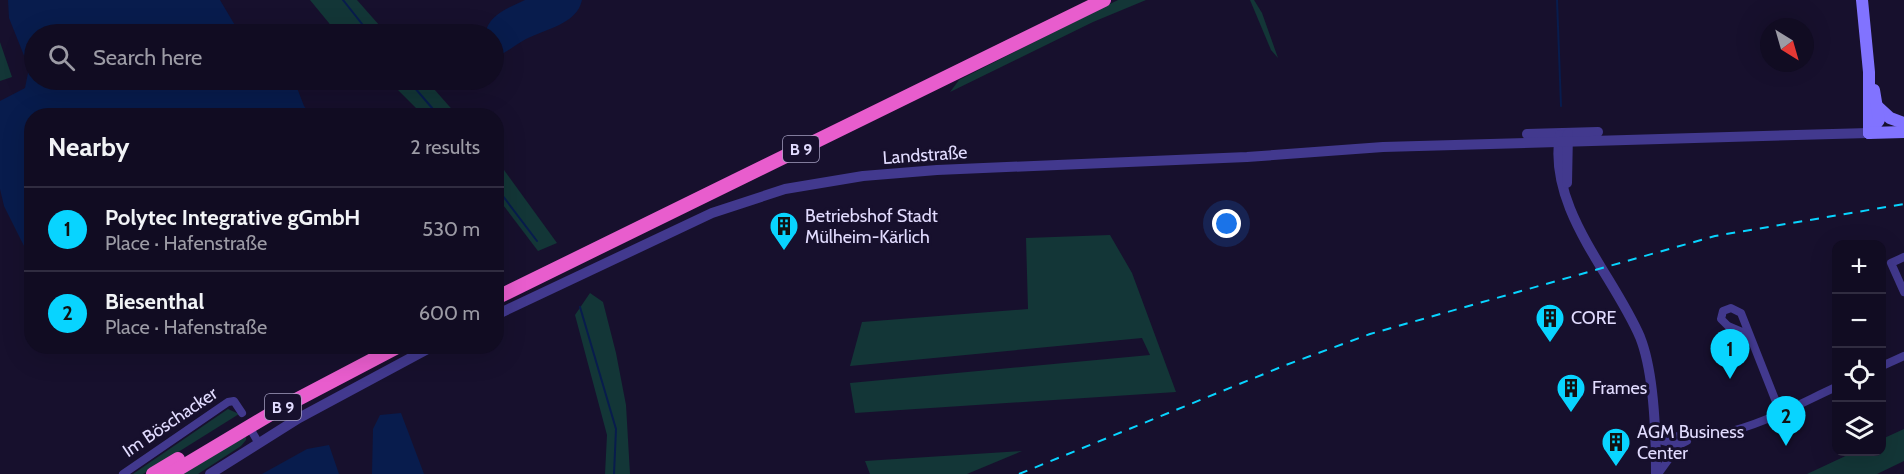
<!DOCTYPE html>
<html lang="en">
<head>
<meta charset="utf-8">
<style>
  body { margin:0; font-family:Cabin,sans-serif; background:#1e1a2f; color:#f1f3f6 }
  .controls { position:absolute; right:18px; bottom:18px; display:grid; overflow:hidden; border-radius:12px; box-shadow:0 6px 24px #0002 }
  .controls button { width:54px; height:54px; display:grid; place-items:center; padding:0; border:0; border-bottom:2px solid #302c40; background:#110c22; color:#f1f3f6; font:30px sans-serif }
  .compass { position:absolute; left:1760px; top:18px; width:54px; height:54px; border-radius:50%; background:#110c22; box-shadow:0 6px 24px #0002; rotate:143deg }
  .you { position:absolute; left:1227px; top:224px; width:21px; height:21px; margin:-15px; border:4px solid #fff; border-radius:50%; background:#1a73e8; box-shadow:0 0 0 9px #1a73e833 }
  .badge { display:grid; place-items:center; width:39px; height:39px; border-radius:50%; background:#08d4ff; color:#111; font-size:20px; font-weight:700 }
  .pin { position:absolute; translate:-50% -50px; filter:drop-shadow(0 2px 3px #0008) }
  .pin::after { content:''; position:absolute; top:32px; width:21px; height:18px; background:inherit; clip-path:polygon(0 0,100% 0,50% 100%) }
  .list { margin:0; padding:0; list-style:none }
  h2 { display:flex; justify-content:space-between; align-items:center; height:78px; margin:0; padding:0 24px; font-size:26px }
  h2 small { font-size:20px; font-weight:400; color:#9c9ba5 }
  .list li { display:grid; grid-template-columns:39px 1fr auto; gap:18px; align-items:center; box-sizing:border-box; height:84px; padding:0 24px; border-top:2px solid #302c40 }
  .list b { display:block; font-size:22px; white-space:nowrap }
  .list p { margin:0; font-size:20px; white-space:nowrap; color:#9c9ba5 }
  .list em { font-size:20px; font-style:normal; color:#9c9ba5 }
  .icon { flex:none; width:33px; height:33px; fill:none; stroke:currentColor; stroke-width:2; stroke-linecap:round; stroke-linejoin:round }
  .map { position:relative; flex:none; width:1904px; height:474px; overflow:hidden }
  .search { position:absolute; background:#110c22; box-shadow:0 6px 24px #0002; left:24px; top:24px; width:480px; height:66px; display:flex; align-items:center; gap:15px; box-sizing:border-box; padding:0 21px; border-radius:33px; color:#9c9ba5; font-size:22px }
  .panel { position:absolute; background:#110c22; box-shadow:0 6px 24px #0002; left:24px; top:108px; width:480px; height:246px; border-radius:24px }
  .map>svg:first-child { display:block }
</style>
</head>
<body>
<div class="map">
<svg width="1904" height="474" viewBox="0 0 1904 474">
  <rect width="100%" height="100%" fill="#17102d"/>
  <g fill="#133637">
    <path d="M310 0H357L387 34H338Z"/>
    <path d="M1118 0H1146L1093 22 950 92 959 80Z"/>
    <path d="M1250 0H1254L1262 13 1278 58 1271 50Z"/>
    <path d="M0 42 12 77 0 81Z"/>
    <path d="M388 80H426L457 115H423Z"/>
    <path d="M497 161 504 170 557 243 538 251 497 197Z"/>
    <path d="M1110 235 1132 273 1176 392 855 413 850 383 1150 355 1142 338 850 366 862 322 1028 309 1026 238Z"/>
    <path d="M590 293 603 302 616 353 626 405 630 474H605L607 435 575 315Z"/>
    <path d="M228 409 239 414 143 474H133Z"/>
    <path d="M1904 429V461L1877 474H1807L1854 452H1882V439Z"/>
    <path d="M246 433V440L241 446 198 474H182Z"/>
    <path d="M1022 451 967 474H870L865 461Z"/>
  </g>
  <g fill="#081c4d">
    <path d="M8 0H220L236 27 260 31 263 34H34V80H294L304 106 311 115 32 116 31 260 4 206 0 189V101L25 88 29 68 9 18Z"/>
    <path d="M525 0H582C577 24 546 29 526 39 515 45 506 53 494 58V34H485C489 14 508 8 525 0Z"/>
    <path d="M401 413 424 474H372L373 429 380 415Z"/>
    <path d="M329 445 339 474H262L307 449Z"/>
  </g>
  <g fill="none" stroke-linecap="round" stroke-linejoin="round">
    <g stroke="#081c4d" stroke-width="2">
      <path d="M343 0 370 34"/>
      <path d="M1557 0 1561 106"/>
      <path d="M408 80 439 116"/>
      <path d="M496 187 537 241"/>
      <path d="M580 307 616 429 614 474"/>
    </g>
    <g stroke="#42398e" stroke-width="8">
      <path d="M1904 257 1891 263 1904 292"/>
      <path d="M1749 335 1728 326 1721 319 1723 311 1731 308 1741 313 1780 412"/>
      <path d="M1882 366 1904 356"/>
      <path d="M251 430 258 442"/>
      <path d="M1654 438C1676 434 1697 438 1719 434 1760 426 1799 404 1836 387"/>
      <path d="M1655 439 1670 443 1684 441"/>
      <path d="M123 474 228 402 234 401 242 413"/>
      <path d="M1658 474 1679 445 1687 441"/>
    </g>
    <g stroke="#42398e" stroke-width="10">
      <path d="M1527 134 1598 132"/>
      <path d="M1560 135C1547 208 1613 274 1640 337 1654 372 1656 436 1656 474"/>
      <path d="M1567 183 1568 133"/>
      <path d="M496 315 712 213 785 189 863 176 937 170 1247 157 1383 147 1869 133"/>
      <path d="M210 474 299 418 433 346"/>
    </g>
    <g stroke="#8173ff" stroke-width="12">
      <path d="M1862 0 1869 72V133"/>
      <path d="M1878 107 1890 118 1904 123"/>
      <path d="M1869 133 1879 120 1874 90"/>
      <path d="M1869 133 1904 132"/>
    </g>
    <g stroke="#e85dcd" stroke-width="14">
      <path d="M496 298 1104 0"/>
      <path d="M153 474 178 459"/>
      <path d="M170 474 279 409 399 346"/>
    </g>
    <path stroke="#08d4ff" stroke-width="2" stroke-dasharray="9 8" stroke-linecap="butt" d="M1019 474 1286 365 1370 334 1715 236 1904 204"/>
  </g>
  <defs>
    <g id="building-pin" transform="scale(1.5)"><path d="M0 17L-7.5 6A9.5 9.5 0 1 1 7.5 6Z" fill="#08d4ff" stroke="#17102d"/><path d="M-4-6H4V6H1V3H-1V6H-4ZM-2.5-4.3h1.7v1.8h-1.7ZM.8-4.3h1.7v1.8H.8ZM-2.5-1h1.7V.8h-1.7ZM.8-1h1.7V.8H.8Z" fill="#111"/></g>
  </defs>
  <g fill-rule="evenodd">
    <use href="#building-pin" x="784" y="226"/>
    <use href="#building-pin" x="1550" y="318"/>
    <use href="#building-pin" x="1571" y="388"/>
    <use href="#building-pin" x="1616" y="442"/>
  </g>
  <g text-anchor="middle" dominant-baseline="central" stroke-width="6" stroke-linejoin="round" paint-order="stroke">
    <g fill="#17102d" stroke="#a59fc0" stroke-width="1.5">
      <rect x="783" y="136" width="36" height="26" rx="4.5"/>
      <rect x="265" y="394" width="36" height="26" rx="4.5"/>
    </g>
    <g font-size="16" font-weight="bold" fill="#e2dcff">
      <text x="801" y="149">B 9</text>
      <text x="283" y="407">B 9</text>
    </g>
    <g font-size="18" fill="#e2dcff" stroke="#17102d">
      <text transform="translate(925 155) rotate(-4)">Landstraße</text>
      <text transform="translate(170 422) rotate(-34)">Im Böschacker</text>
    </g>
    <g font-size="18" fill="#e2dcff" stroke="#17102d" text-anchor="start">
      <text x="805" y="216">Betriebshof Stadt<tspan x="805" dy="21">Mülheim-Kärlich</tspan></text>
      <text x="1571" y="318">CORE</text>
      <text x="1592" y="388">Frames</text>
      <text x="1637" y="432">AGM Business<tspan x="1637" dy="21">Center</tspan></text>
    </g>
  </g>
</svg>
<div class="controls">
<button>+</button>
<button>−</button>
<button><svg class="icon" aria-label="locate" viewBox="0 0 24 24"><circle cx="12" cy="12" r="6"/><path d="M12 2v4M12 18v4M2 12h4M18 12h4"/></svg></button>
<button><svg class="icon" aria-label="layers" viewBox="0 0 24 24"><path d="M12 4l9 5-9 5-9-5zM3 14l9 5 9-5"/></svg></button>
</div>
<svg class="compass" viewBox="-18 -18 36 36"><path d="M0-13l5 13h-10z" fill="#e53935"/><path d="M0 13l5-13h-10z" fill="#9c9ba5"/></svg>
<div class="you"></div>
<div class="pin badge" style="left:1730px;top:379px">1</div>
<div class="pin badge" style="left:1786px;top:446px">2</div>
<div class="search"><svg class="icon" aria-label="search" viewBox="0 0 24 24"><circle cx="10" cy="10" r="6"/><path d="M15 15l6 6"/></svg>Search here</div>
<section class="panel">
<h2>Nearby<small>2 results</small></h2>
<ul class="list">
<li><span class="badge">1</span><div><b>Polytec Integrative gGmbH</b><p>Place · Hafenstraße</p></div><em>530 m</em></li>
<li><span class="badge">2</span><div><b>Biesenthal</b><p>Place · Hafenstraße</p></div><em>600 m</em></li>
</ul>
</section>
</div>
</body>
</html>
